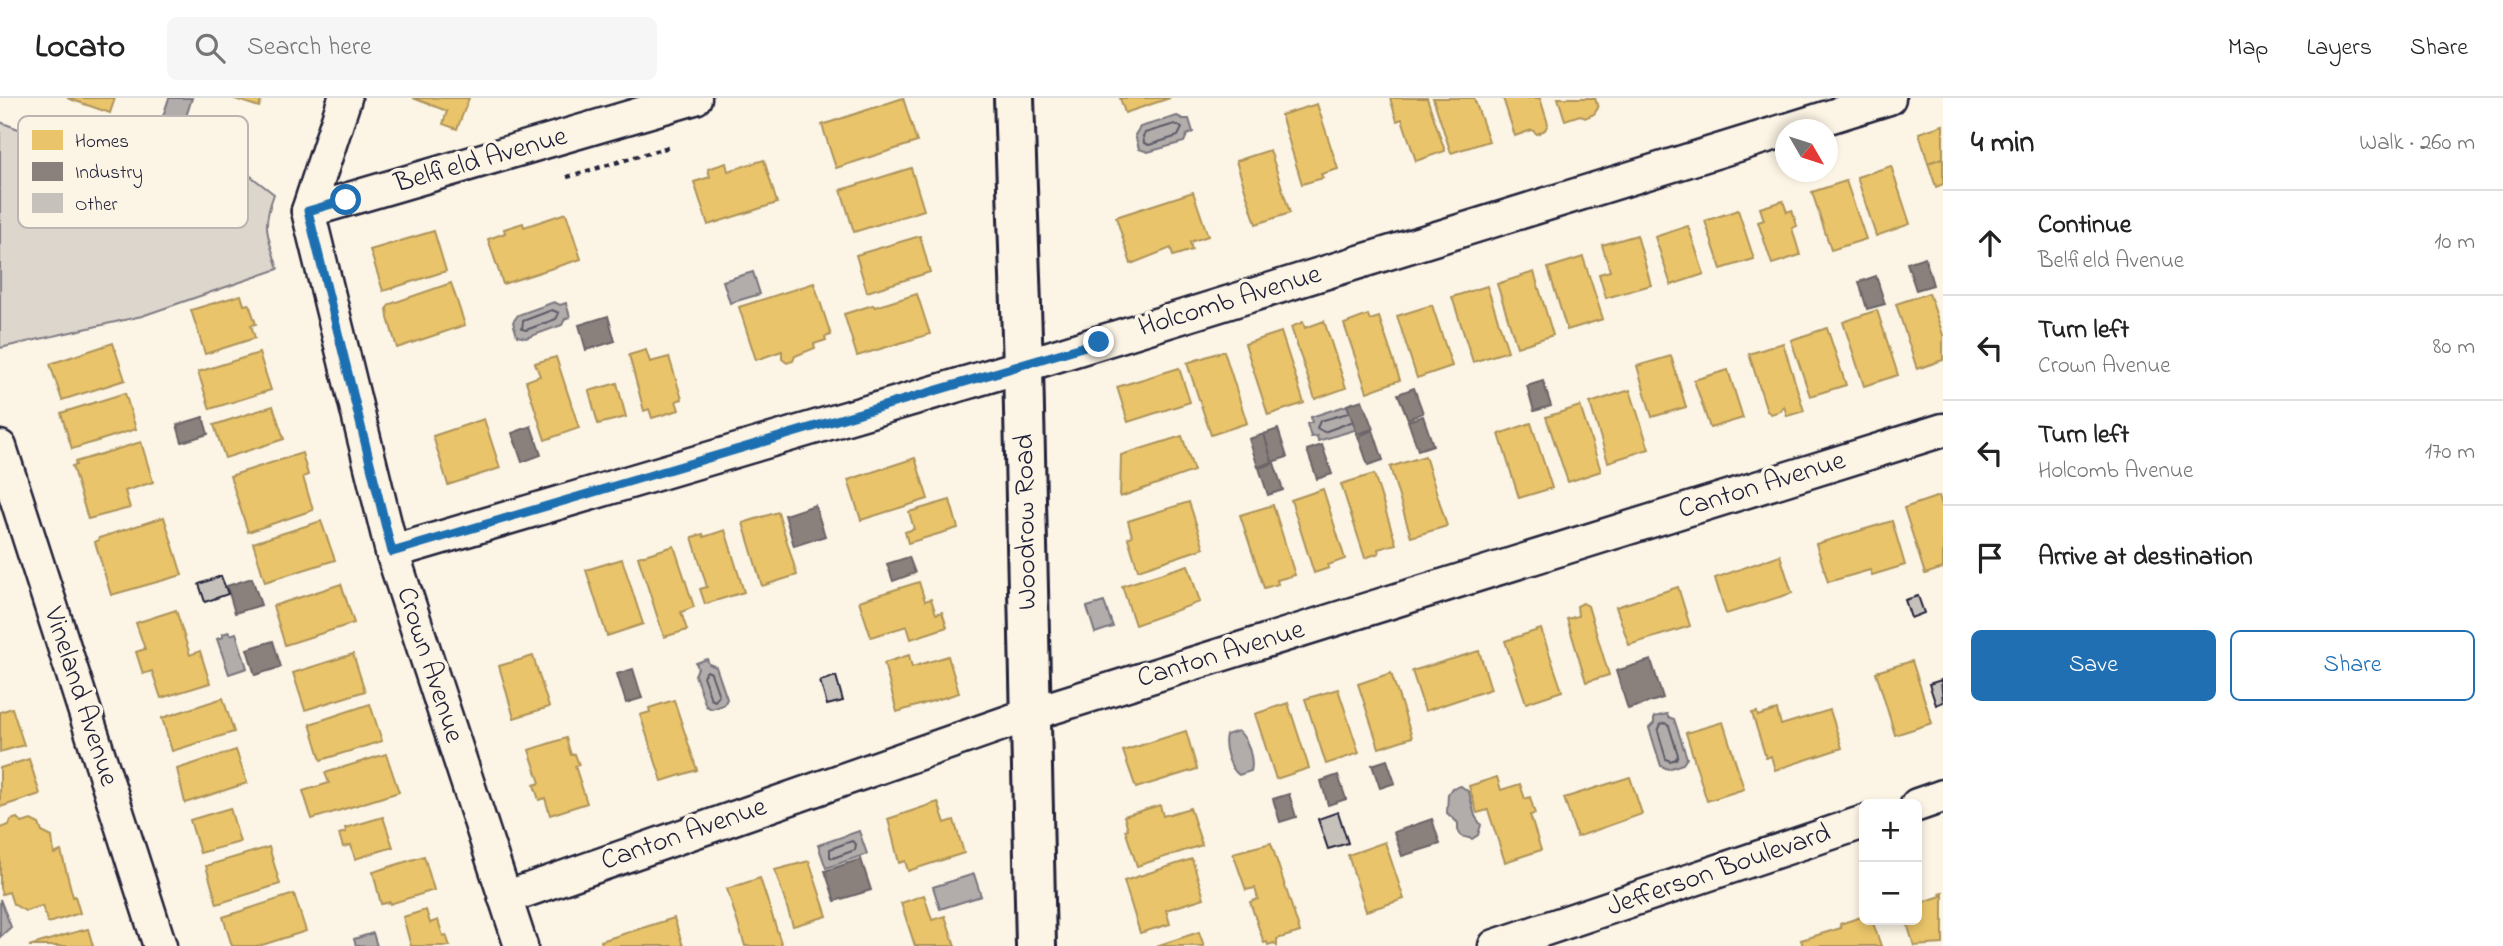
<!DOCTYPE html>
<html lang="en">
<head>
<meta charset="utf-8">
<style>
  body { margin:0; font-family:"Indie Flower",sans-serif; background:#f6f6f6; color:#222 }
  .controls { position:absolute; right:21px; bottom:21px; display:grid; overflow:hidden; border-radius:10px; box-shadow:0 4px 10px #0003 }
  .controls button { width:63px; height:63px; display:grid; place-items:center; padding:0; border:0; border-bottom:2px solid #e0e0e0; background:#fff; color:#222; font:35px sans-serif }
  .compass { position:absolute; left:1775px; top:21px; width:63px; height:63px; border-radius:50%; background:#fff; box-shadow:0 4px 10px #0003; rotate:129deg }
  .stop { position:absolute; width:21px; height:21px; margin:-16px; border:5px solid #1f6fb2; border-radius:50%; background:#fff }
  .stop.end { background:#1f6fb2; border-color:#fff; box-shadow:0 2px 7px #0008 }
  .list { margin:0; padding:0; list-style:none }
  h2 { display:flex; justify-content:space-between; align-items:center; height:91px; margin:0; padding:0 28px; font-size:30px }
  h2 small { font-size:23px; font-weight:400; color:#767676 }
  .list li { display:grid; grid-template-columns:46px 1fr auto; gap:21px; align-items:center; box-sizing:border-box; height:105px; padding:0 28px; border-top:2px solid #e0e0e0 }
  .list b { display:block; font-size:26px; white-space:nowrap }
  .list p { margin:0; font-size:23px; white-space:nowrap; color:#767676 }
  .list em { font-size:23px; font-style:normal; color:#767676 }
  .actions { display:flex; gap:14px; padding:21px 28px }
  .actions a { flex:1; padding:16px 0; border:2px solid #1f6fb2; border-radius:10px; text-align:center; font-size:24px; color:#1f6fb2 }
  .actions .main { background:#1f6fb2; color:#fff }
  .icon { flex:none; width:38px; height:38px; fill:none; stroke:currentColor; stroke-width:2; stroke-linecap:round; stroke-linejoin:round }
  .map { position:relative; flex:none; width:1943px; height:848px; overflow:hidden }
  header { display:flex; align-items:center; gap:42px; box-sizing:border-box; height:98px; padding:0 35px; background:#fff; border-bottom:2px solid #e0e0e0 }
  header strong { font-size:33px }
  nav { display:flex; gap:38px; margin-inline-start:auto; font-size:24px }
  .search { width:490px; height:63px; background:#f6f6f6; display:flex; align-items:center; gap:18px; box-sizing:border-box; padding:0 24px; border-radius:10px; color:#767676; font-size:26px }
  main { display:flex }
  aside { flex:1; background:#fff }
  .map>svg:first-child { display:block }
</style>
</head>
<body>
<header>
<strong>Locato</strong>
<div class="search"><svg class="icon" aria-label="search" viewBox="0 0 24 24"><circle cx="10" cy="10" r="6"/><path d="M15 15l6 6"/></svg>Search here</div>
<nav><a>Map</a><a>Layers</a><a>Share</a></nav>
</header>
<main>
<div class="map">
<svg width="1943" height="848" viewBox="0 0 1943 848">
  <rect width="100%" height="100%" fill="#fcf5e5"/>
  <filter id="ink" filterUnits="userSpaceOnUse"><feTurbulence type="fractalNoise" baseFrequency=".0143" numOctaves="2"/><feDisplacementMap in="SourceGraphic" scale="14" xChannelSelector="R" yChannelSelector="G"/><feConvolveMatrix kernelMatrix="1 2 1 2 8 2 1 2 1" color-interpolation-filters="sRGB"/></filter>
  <g filter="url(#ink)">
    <path fill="#dcd6cc" stroke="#7f7c84" stroke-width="2" d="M0 24 129 73 139 66 151 36 235 66 274 96C261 131 268 137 278 171L142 218 0 250Z"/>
    <g fill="#b2adab" stroke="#78757e" stroke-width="2">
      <path d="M169 0H192L184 25 177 29 166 25 163 18Z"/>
      <path d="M1177 18 1183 21H1189L1193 34 1187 37 1184 44 1148 54 1139 51 1135 37 1140 29Z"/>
      <path d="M753 174 760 196 730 205 723 183Z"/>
      <path d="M554 204 560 207 566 205 570 219 565 221 562 227 526 240 517 238 513 224 518 217Z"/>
      <path d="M1354 305 1361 330 1318 343 1317 338 1311 339 1307 326 1312 324 1311 319Z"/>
      <path d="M1104 504 1113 529 1095 535 1087 509Z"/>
      <path d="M229 534 230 537 236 535 247 570 229 576 217 541 223 539 222 536Z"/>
      <path d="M707 561 709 566 716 569 727 601 724 607 712 611 706 608 695 577 698 570 696 565Z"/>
      <path d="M1667 616 1668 619 1674 621 1687 660 1683 666 1668 671 1661 668 1649 630 1654 625V619Z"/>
      <path d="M1238 633C1248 640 1254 662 1251 673L1239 677C1229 670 1223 648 1226 637Z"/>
      <path d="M1461 688 1469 694 1475 718 1481 727 1478 737 1472 741 1461 738 1458 732V725L1447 715 1448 696 1452 690Z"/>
      <path d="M859 733 867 756 826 770 818 747Z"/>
      <path d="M974 776 981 798 940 811 933 789Z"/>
      <path d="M0 801 11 829 0 839Z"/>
      <path d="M373 835 377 848H356L354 841Z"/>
    </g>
    <g fill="#e9c46a" stroke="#ad935c" stroke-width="2">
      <path d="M67 0H115L110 15Z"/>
      <path d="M232 0H262L259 9Z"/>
      <path d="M413 0H469L457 31 443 26 447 13Z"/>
      <path d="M903 0 917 44 836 70 822 27Z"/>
      <path d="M1120 0H1170L1125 15Z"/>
      <path d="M1390 0H1427L1445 53 1416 63 1402 21 1397 23Z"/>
      <path d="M1433 0H1474L1489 43 1451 55Z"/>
      <path d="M1503 0H1540L1548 26 1545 32 1537 36 1532 32 1515 38Z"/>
      <path d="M1558 0H1595L1598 10 1594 16 1585 20 1580 17 1565 22Z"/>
      <path d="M1317 6 1338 71 1321 76 1323 80 1302 86 1281 17Z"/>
      <path d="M1943 27V60L1928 65 1919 35Z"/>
      <path d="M1270 52 1290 115 1256 126 1236 63Z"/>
      <path d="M1943 60V86L1936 89 1928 65Z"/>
      <path d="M764 62 777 105 708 127 694 84 710 79 708 71 726 65 728 73Z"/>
      <path d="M1891 68 1910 126 1876 138 1857 79Z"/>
      <path d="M911 70 924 112 854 134 841 92Z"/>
      <path d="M1846 83 1866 141 1831 152 1812 94Z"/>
      <path d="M1193 94 1208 138 1190 144 1192 152 1173 158 1171 150 1131 166 1116 119Z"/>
      <path d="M1783 103 1787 114 1792 112 1797 128 1792 130 1800 157 1772 166 1758 124 1764 122 1760 110Z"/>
      <path d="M1738 112 1754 161 1721 171 1705 123Z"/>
      <path d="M566 115 581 161 503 186 488 141 505 135 504 131 523 125 524 129Z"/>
      <path d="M1688 128 1704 176 1671 187 1655 139Z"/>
      <path d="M434 133 446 173 383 193 370 152Z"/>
      <path d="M1637 137 1651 187 1606 200 1599 176 1610 173 1602 147Z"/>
      <path d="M920 138 930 174 867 194 856 157Z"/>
      <path d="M1583 159 1603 221 1567 232 1548 170Z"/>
      <path d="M1534 174 1553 237 1517 249 1497 186Z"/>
      <path d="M451 185 465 227 397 250 388 220 387 210 390 206Z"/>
      <path d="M814 185 831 237 825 239 826 242 814 246 815 250 795 258 793 263 787 265 782 261V253L756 262 739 209Z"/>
      <path d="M1487 188 1508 253 1473 264 1452 199Z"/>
      <path d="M1929 195 1943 237V262L1917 271 1896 206Z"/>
      <path d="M917 196 930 236 857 258 844 216 873 207 875 209Z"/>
      <path d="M241 197 244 207 249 206 256 226 251 227 255 240 205 256 191 212Z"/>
      <path d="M1432 207 1452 268 1417 280 1397 218Z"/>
      <path d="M1877 212 1898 277 1864 288 1843 224Z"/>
      <path d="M1368 217 1370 222 1379 219 1400 282 1367 294 1344 226Z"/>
      <path d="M1324 223 1346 290 1315 301 1291 229 1303 224 1305 230Z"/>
      <path d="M1827 230 1846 287 1810 298 1791 242Z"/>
      <path d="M1281 234 1304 305 1268 317 1245 246Z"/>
      <path d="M113 245 125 282 62 302 50 266Z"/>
      <path d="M1783 245 1804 313 1787 318 1784 308 1781 313 1771 316 1767 313 1749 256Z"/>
      <path d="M646 252 650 264 669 259 682 301 676 303 679 312 652 320 649 311 644 313 629 257Z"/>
      <path d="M1224 253 1247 325 1211 337 1187 265Z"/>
      <path d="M259 255 271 292 210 311 198 274Z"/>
      <path d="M1671 258 1686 309 1652 319 1637 268Z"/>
      <path d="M556 259 579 330 545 342 526 283 540 278 535 265Z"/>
      <path d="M1179 270 1190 304 1128 324 1117 289Z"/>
      <path d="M1728 272 1743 320 1710 330 1694 282Z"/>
      <path d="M617 285 626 319 598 326 589 293Z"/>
      <path d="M1630 292 1649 351 1608 364 1590 305Z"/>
      <path d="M125 295 136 331 72 351 61 315Z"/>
      <path d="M273 308 284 341 225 360 214 327Z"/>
      <path d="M1580 308 1601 373 1568 384 1546 319Z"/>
      <path d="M484 321 500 370 448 387 433 338Z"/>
      <path d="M1531 325 1552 390 1519 400 1499 336Z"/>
      <path d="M1182 338 1194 373 1120 399 1121 357Z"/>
      <path d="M141 344 153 384 125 393 130 410 88 421 72 368 76 367 75 364Z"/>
      <path d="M302 355 308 377 303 379 313 412 248 434 230 378Z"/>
      <path d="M1425 358 1447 428 1411 439 1390 369Z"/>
      <path d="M915 360 928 401 861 422 848 382Z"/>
      <path d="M1374 376 1396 446 1378 451 1379 455 1365 460 1341 386Z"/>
      <path d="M1323 391 1345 461 1328 467 1329 470 1314 475 1291 402Z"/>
      <path d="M1939 398 1943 410V470L1925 476 1904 410Z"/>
      <path d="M950 402 958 430 908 445 905 434 914 431 909 414Z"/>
      <path d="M1189 404 1204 450 1138 472 1128 440 1132 438 1128 423Z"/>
      <path d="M1273 407 1295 477 1277 482 1278 486 1264 490 1240 417Z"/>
      <path d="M778 414 797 477 762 488 743 425Z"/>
      <path d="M164 419 182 477 111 497 95 444 99 442V440Z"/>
      <path d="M321 423 335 462 265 484 253 445Z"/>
      <path d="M1892 423 1905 467 1872 477 1870 472 1828 484 1816 446Z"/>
      <path d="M725 432 744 494 705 506 700 491 707 489 692 439 703 436 704 439Z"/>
      <path d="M674 448 694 509 681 514 687 532 664 539 638 459Z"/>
      <path d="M1780 457 1792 495 1726 516 1715 480Z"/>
      <path d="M622 461 643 526 607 538 586 472Z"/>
      <path d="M1188 467 1200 504 1135 527 1122 488Z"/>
      <path d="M919 484 925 503 931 501 936 516 942 514 947 529 911 541 907 528 871 539 859 503Z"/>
      <path d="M341 486 354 525 285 547 273 508Z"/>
      <path d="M1678 489 1690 528 1629 547 1616 509Z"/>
      <path d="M1583 505 1588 508 1609 577 1586 584 1567 521 1578 518 1577 508Z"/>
      <path d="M176 512 190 557 200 553 210 585 161 600 152 573 143 576 136 554 145 551 136 525Z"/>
      <path d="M1541 531 1562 593 1526 605 1505 543Z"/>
      <path d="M1479 553 1491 591 1425 613 1412 573Z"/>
      <path d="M353 556 365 593 305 612 293 575Z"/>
      <path d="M909 557 912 569 948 558 959 595 897 614 884 565Z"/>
      <path d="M533 558 549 609 514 620 499 568Z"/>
      <path d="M1912 563 1932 625 1895 637 1876 574Z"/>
      <path d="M1391 575 1412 639 1379 650 1358 586Z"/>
      <path d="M1338 591 1359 655 1326 666 1305 601Z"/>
      <path d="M223 600 234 634 172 653 162 620Z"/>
      <path d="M674 602 697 672 662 683 640 617 650 614 649 610Z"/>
      <path d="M1288 605 1309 670 1276 681 1255 616Z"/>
      <path d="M370 606 382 643 321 662 310 626Z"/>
      <path d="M12 610 24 647 0 654V614Z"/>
      <path d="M1777 612 1781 627 1830 612 1842 650 1775 672 1771 658 1766 660 1752 615 1757 614 1758 618Z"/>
      <path d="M1723 624 1744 691 1707 703 1686 635Z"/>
      <path d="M1186 633 1197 671 1136 690 1123 653Z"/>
      <path d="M566 640 571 657 575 656 579 667 575 668 587 705 550 717 545 700 539 702 534 687 540 685 529 652Z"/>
      <path d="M236 652 247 685 185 705 177 671Z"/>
      <path d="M386 656 399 694 312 721 303 693 329 685 325 675Z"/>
      <path d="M29 661 40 696 0 709V670Z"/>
      <path d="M1497 679 1501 692 1520 686 1525 701 1530 699 1535 716 1530 717 1541 752 1505 764 1488 712 1477 715 1469 688Z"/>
      <path d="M1630 679 1642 716 1577 739 1564 700Z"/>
      <path d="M938 704 945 725 954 722 964 755 908 773 905 763 899 765 888 721Z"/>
      <path d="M1160 707 1163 718 1190 710 1202 747 1137 768 1125 732 1128 731 1124 718Z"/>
      <path d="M230 710 240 744 200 755 190 722Z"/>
      <path d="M383 719 393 749 355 761 351 747 343 749 339 736 346 734 345 730Z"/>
      <path d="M17 720 22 725 31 722 39 726 42 734 52 739 54 756 61 753 73 799 75 798 80 815 48 825 42 808 25 813 13 806 9 794 2 796 0 790V730L9 727 11 722Z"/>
      <path d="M1385 744 1404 801 1366 813 1348 757Z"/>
      <path d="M1271 745 1300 834 1277 841V848L1274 845 1268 847 1267 844 1264 845 1250 804 1258 801 1255 790 1246 792 1233 755Z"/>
      <path d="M269 749 280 786 217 806 206 768Z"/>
      <path d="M424 758 434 792 390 806V804L381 806 373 774Z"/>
      <path d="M1192 761 1204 800 1166 812 1170 826 1140 835 1124 783Z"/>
      <path d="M809 763 827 818 793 828 775 772Z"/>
      <path d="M760 780 782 848H745L727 791Z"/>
      <path d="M1943 794V846L1914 848 1906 822H1917V806L1941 798 1940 795Z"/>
      <path d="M294 796 306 833 259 848H232L223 819Z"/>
      <path d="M924 797 932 822 945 818 955 848H915L901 805Z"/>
      <path d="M426 812 430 825 438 822 443 838 446 837 450 848H411L403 819Z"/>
      <path d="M1864 818V822H1872L1881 848H1803L1801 842 1841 830 1840 826Z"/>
      <path d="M674 820 683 848H602L601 843Z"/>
      <path d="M88 831 93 848H29L72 835Z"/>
      <path d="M1199 834 1204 848H1156Z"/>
    </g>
    <g fill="#8a817c" stroke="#6b6468" stroke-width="2">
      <path d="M1925 159 1933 187 1916 192 1907 165Z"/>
      <path d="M1876 178 1885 206 1867 211 1859 184Z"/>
      <path d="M608 218 615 243 586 252 579 227Z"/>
      <path d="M1543 283 1551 308 1534 313 1527 288Z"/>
      <path d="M1414 290 1423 315 1408 321 1398 296Z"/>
      <path d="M1362 302 1373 331 1357 336 1347 307Z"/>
      <path d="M1423 318 1433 347 1418 352 1408 323Z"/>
      <path d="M203 319 208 336 182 344 177 327Z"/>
      <path d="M531 328 541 357 522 364 512 335Z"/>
      <path d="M1278 331 1287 359 1272 364 1264 336Z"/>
      <path d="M1373 332 1383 362 1368 367 1358 338Z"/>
      <path d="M1264 336 1272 364 1258 369 1249 341Z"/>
      <path d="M1322 347 1332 376 1317 381 1307 352Z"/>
      <path d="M1274 365 1283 392 1268 397 1259 370Z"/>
      <path d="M815 407 825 438 794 448 785 417Z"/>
      <path d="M909 459 915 475 893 483 887 466Z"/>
      <path d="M252 480 261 507 235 515 227 488Z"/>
      <path d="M273 543 281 569 255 577 247 551Z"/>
      <path d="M1651 562 1663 600 1628 611 1616 573Z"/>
      <path d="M633 571 642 600 626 605 617 576Z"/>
      <path d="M1387 662 1395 685 1380 690 1372 667Z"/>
      <path d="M1338 677 1346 701 1328 707 1321 683Z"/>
      <path d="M1289 696 1296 719 1280 724 1273 701Z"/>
      <path d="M1432 721 1440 746 1402 758 1394 734Z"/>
      <path d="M861 761 871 792 835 803 825 773Z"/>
    </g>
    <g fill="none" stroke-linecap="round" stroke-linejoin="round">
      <g stroke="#5c5a68" stroke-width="2">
        <path d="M1175 26 1182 30 1178 38 1149 47 1144 45 1143 38 1145 35Z"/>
        <path d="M552 212 559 215 556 221 526 232 522 231 523 223Z"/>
        <path d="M1348 315 1320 323 1317 330 1324 334 1351 324"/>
        <path d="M707 573 711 575 719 598 715 603 711 601 703 578Z"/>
        <path d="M1661 626 1665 625 1669 628 1678 657 1676 661 1670 663 1666 661 1658 633Z"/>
        <path d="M852 743 856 746 855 752 833 760 830 759V751Z"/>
      </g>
    </g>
    <g fill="#c6c1bb" stroke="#22223b" stroke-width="2">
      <path d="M221 478 228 496 205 504 199 486Z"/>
      <path d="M1918 498 1924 515 1911 520 1905 502Z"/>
      <path d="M836 578 843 603 827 607 820 583Z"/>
      <path d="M1941 582 1943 604 1936 607 1929 586Z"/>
      <path d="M1338 714 1348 745 1328 751 1318 721Z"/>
    </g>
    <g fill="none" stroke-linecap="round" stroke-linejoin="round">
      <g stroke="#22223b" stroke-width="37">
        <g id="minor">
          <path d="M345 0 308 113 392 454 521 848"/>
          <path d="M1787 32 1889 0"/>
          <path d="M308 113 695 0"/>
          <path d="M0 349 160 848"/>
          <path d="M392 454 1023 268 1786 32"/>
          <path d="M1917 707 1943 698"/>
          <path d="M505 800 1031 616 1943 332"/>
          <path d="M1495 848 1864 724"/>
        </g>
      </g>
      <g stroke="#22223b" stroke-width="44">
        <path id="tertiary" d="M1014 0 1023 268 1036 848"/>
      </g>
      <path stroke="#22223b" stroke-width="4.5" stroke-dasharray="5 5" stroke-linecap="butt" d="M567 79 669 49"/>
      <use href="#minor" stroke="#fcf5e5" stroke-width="32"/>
      <use href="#tertiary" stroke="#fcf5e5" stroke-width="38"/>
    </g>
  </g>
  <g fill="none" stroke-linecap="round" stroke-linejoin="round" filter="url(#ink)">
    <path stroke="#1f6fb2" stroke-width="9" d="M346 102 308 113 392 454 1099 244"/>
  </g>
  <g text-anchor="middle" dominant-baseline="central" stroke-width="7" stroke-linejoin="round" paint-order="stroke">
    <g font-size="28" fill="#22223b" stroke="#fcf5e5">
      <text transform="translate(481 63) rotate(-16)">Belfield Avenue</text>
      <text transform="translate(1230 204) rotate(-17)">Holcomb Avenue</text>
      <text transform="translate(1762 388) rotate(-17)">Canton Avenue</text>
      <text transform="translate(1027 424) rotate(-91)">Woodrow Road</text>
      <text transform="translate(1221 557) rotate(-17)">Canton Avenue</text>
      <text transform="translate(429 567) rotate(72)">Crown Avenue</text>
      <text transform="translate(80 599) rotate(72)">Vineland Avenue</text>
      <text transform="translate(684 737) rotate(-19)">Canton Avenue</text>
      <text transform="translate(1719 773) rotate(-19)">Jefferson Boulevard</text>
    </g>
  </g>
  <rect x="18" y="18" width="230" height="112" rx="10" fill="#fcf5e5" stroke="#bbb6b2" stroke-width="2"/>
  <rect x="32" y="32" width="31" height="20" fill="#e9c46a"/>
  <rect x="32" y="64" width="31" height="19" fill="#8a817c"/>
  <rect x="32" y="95" width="31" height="20" fill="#c6c1bb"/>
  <g font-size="19" fill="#22223b">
    <text x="75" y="49">Homes</text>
    <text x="75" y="80">Industry</text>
    <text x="75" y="112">Other</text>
  </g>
</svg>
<div class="controls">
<button>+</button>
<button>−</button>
</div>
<svg class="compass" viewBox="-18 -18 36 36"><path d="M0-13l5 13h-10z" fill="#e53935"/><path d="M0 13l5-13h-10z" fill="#767676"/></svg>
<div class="stop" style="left:346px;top:102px"></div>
<div class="stop end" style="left:1099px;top:244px"></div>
</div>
<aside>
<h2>4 min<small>Walk · 260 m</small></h2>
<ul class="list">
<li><svg class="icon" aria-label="ahead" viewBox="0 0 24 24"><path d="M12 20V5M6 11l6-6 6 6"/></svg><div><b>Continue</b><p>Belfield Avenue</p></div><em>10 m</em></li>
<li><svg class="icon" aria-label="left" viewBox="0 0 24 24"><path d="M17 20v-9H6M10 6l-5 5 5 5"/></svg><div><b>Turn left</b><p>Crown Avenue</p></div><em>80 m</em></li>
<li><svg class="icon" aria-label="left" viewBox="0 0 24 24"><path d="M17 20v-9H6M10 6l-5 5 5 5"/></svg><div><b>Turn left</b><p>Holcomb Avenue</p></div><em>170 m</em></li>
<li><svg class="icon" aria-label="arrive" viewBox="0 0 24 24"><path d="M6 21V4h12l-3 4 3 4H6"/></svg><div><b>Arrive at destination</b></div></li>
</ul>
<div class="actions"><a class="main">Save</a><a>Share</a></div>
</aside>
</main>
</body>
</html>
